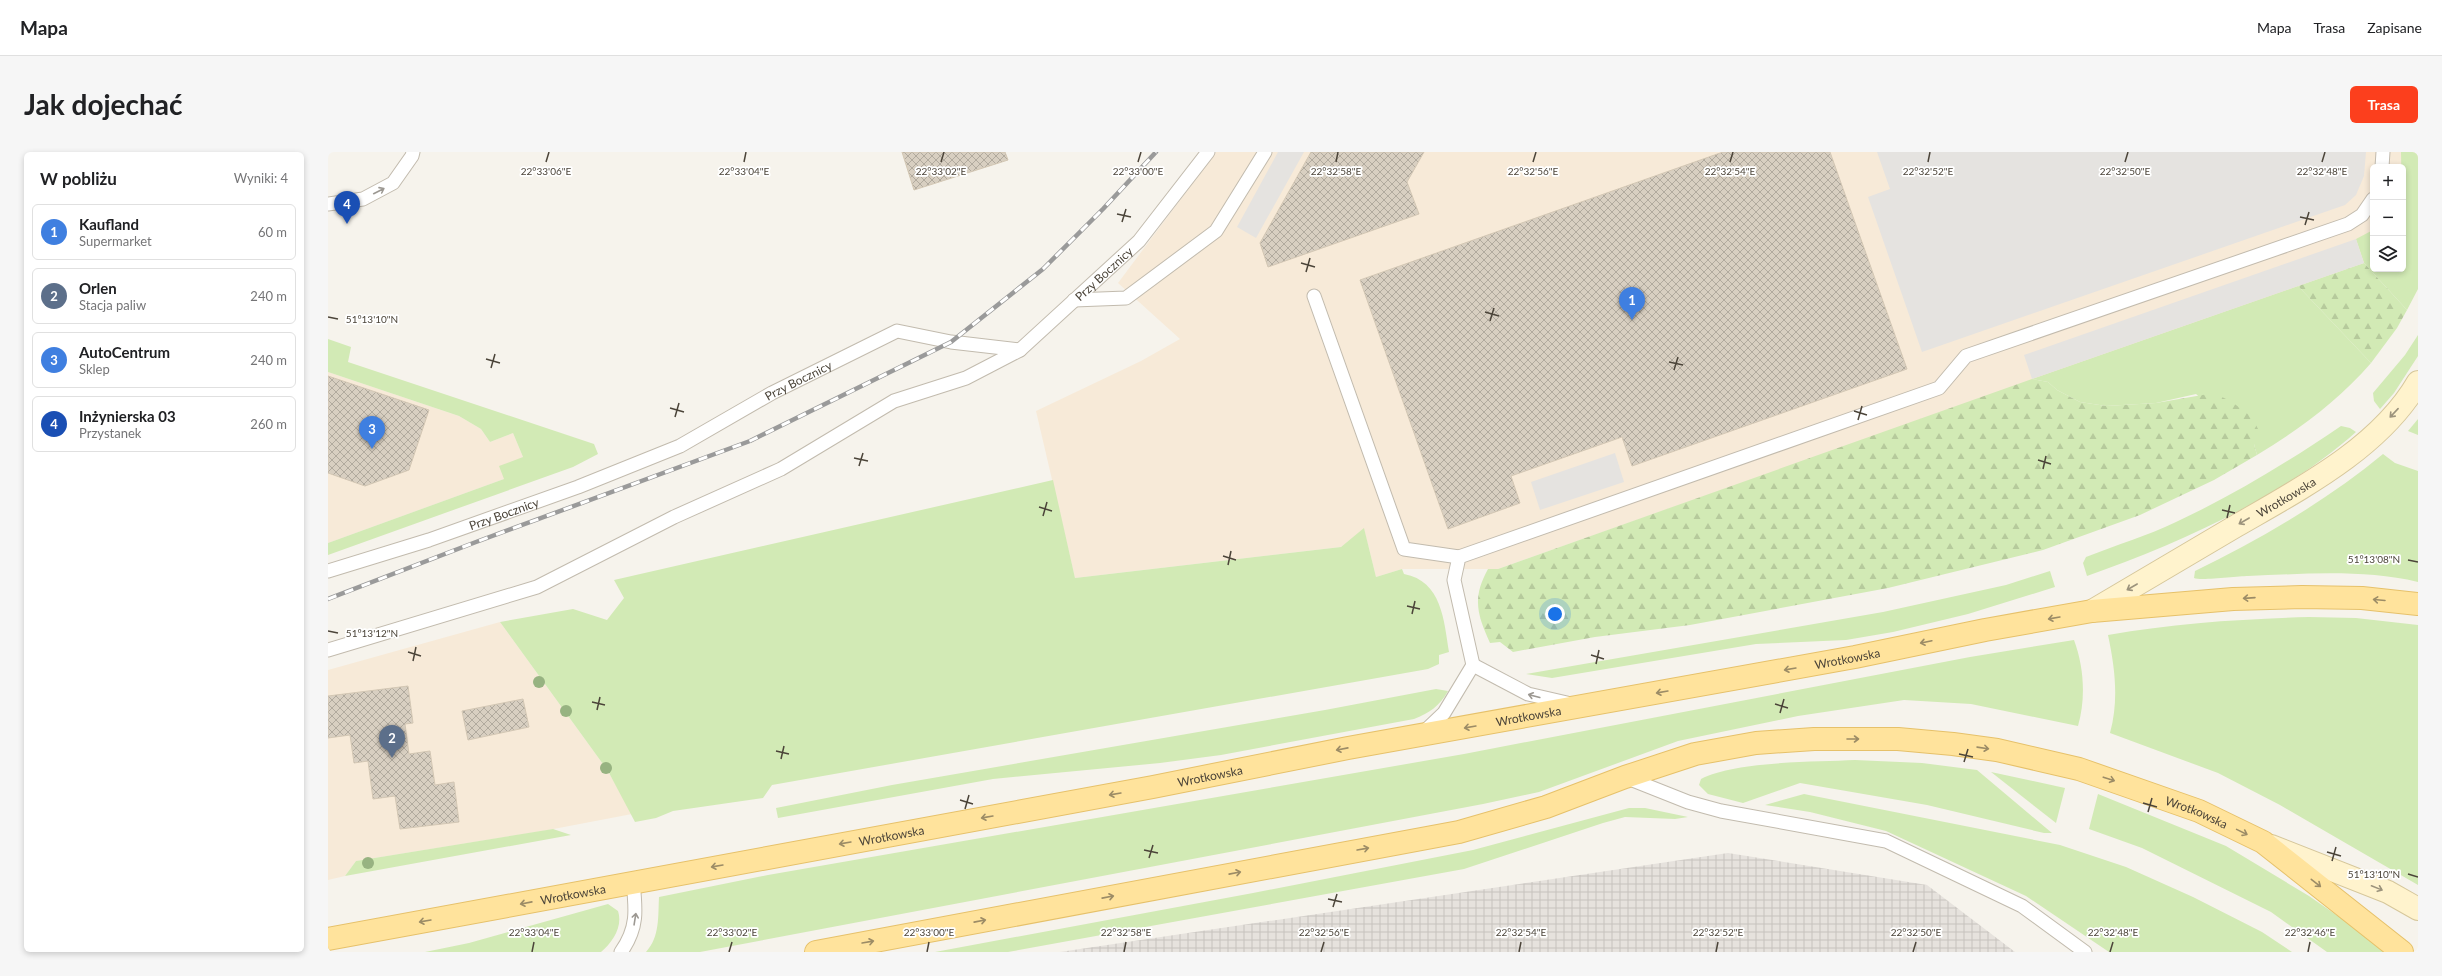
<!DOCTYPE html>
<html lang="pl">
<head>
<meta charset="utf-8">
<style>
  body { margin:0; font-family:Lato,sans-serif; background:#f6f6f6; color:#202124 }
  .controls { position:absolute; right:12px; top:12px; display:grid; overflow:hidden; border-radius:6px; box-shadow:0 2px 6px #0003 }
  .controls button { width:36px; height:36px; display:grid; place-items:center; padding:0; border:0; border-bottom:1px solid #e0e0e0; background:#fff; color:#202124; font:20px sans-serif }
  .you { position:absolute; left:1227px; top:462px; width:14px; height:14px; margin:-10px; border:3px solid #fff; border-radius:50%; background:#1a73e8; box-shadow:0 0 0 6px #1a73e833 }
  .badge { display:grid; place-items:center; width:26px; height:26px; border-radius:50%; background:#fc3f1d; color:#fff; font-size:13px; font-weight:700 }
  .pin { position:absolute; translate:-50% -33px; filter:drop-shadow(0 1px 2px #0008) }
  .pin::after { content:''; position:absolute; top:21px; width:14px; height:12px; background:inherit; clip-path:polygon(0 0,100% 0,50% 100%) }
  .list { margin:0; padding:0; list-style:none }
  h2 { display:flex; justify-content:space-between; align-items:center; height:52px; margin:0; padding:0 16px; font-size:17px }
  h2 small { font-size:13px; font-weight:400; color:#757577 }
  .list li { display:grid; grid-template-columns:26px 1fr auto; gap:12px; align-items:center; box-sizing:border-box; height:56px; margin:0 8px 8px; padding:0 8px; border:1px solid #e0e0e0; border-radius:6px }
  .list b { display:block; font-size:15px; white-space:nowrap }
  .list p { margin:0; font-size:13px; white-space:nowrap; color:#757577 }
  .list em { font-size:13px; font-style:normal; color:#757577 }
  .icon { flex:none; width:22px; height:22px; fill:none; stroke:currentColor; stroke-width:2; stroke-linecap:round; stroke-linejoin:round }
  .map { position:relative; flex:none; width:2090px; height:800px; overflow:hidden; border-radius:6px }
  header { display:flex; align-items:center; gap:24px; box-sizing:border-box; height:56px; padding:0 20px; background:#fff; border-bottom:1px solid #e0e0e0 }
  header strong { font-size:19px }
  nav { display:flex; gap:22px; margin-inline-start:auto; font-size:14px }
  .intro { display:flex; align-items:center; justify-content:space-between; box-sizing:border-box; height:96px; padding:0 24px }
  h1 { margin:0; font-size:28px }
  .button { padding:10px 18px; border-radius:6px; background:#fc3f1d; color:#fff; font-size:14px; font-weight:700 }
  main { display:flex; gap:24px; padding:0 24px }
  aside { flex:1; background:#fff; border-radius:6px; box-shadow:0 2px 6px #0003 }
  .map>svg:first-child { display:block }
</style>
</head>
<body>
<header>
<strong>Mapa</strong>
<nav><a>Mapa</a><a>Trasa</a><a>Zapisane</a></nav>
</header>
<div class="intro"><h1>Jak dojechać</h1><a class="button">Trasa</a></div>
<main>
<aside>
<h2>W pobliżu<small>Wyniki: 4</small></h2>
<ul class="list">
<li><span class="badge" style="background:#3f7fe0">1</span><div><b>Kaufland</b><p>Supermarket</p></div><em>60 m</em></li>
<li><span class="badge" style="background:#5c6f8a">2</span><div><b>Orlen</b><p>Stacja paliw</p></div><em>240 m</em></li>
<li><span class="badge" style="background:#3f7fe0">3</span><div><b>AutoCentrum</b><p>Sklep</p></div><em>240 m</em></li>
<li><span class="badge" style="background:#1a4fb4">4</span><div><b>Inżynierska 03</b><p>Przystanek</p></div><em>260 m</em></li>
</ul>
</aside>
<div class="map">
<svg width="2090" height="800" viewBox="0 0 2090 800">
  <defs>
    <pattern id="industrial-grid" width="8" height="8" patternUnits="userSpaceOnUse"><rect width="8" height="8" fill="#e6e2dd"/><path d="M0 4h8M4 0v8" fill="none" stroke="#c7c3be"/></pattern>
    <pattern id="forest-firs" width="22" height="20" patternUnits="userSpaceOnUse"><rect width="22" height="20" fill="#d2eab5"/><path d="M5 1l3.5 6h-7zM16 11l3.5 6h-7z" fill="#b6ca9c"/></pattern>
    <pattern id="building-cross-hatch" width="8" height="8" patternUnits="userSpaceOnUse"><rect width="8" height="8" fill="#d8cfc1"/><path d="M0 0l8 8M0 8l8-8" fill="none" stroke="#b1aa9e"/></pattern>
  </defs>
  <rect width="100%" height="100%" fill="#f6f3ec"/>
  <g fill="#f7ead8">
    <path d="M888 0H2090V71L2075 15H2045V108L1170 417H1074L1048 425 1036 377 1013 395 747 426 708 259 813 209 852 187 790 131Z"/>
    <path d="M0 220 131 264 153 277 162 290 185 281 195 305 176 327 0 391Z"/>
    <path d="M172 470 280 619 304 662 215 679 28 709 17 724 0 728V518Z"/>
  </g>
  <path fill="url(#industrial-grid)" d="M1400 701 1599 733 1687 800H732Z"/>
  <g fill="#d2eab5">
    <path d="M2073 0H2090V137L2079 158 2036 111 2028 87 2045 78V117H2075Z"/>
    <path d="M1970 134 2043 211C2010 249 1972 277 1929 303L1926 292 1868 242 1828 251 1778 254 1752 250 1729 238 1720 230 1704 227Z"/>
    <path d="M2090 183V204L2066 241 2052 257 2046 249 2045 241 2077 203Z"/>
    <path d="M0 187 23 195 20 210 266 292 270 302 245 315 0 403V391L176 327 171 314 195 305 185 281 162 290 153 277 131 264 0 220Z"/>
    <path d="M2090 267V283L2080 279Z"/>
    <path d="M2013 274 2022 276 2028 280C1955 345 1850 392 1759 424L1755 411 1758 405C1788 393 1819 384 1848 370 1906 343 1960 310 2013 274Z"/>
    <path d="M2055 302 2067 311 2090 319V430C2035 417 1976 422 1920 424 1909 424 1873 429 1866 426L1867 419C1933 387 1998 349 2055 302Z"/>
    <path d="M725 328 747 426 1013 395 1036 376 1048 425 1074 417 1076 422C1114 429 1116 469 1121 500L1111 503V512L1100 517 444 633 435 646 345 659 328 666 307 670 280 619 172 470 245 457 279 468 296 446 286 428Z"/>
    <path d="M1722 419 1727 435 1640 462 1565 480 1518 488 1428 492 1224 526 1198 522 1555 460 1678 433Z"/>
    <path d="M1981 465 2028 466 2090 473V733L1952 653 1890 621 1782 581C1791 548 1787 516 1780 483 1847 471 1914 467 1981 465Z"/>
    <path d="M1746 488C1756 515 1758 546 1750 574L1643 552 1576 548 1470 564 1350 589 1211 640 1155 652 372 800H318C332 785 330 764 331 745L440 723 1136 602 1642 505Z"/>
    <path d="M1108 537 1120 539C1112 554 1101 561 1086 567L893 603 832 611 665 627 450 666 448 656 564 633 997 558Z"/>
    <path d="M1527 608 1594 611 1649 618 1724 681H1716L1599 653 1472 631 1415 651 1380 642 1371 633 1373 627C1407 609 1487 610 1527 608Z"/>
    <path d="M1663 620 1737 636 1728 671Z"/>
    <path d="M1476 642 1732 693 1798 715 1865 745 1934 780 1964 800H1781L1698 744 1558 679 1482 660 1437 653Z"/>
    <path d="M1770 642 1898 694 1981 744 2030 778 2056 800H1999L1943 760 1814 696 1761 677Z"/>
    <path d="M1301 656H1317L1360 665 1347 667 1297 665 1275 671 1136 717 680 800H607L925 741 1145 698Z"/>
    <path d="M225 677 243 683 17 724 28 709Z"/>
    <path d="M280 752 290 759C295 774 285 790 273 800H97L141 791Z"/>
  </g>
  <g fill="url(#forest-firs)">
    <path d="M2036 111 2079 158 2069 176 2043 211 1970 134Z"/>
    <path d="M1704 227 1720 230 1729 238 1752 250 1778 254 1828 251 1886 241 1904 250 1924 265 1930 277 1931 284 1926 292 1929 303 1886 328 1812 363 1715 398 1560 436 1362 473 1267 485 1185 500 1172 490 1162 491C1149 462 1144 446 1160 417H1170Z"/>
  </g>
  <g fill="#e5e3e0">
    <path d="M950 0H976L928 86 909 75Z"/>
    <path d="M1549 0H2038L2036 24 2028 43 2017 53 1594 200 1540 45 1562 37Z"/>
    <path d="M2028 87 2036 111 1704 227 1696 203Z"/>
    <path d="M1287 301 1296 330 1212 358 1203 330Z"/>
  </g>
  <g fill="url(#building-cross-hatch)" stroke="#d3c7b4">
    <path d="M574 0H677L680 8 586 38Z"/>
    <path d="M983 0H1096L1079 30 1091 62 940 115 932 91Z"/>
    <path d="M1395 0H1502L1579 217 1304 314 1294 285 1183 324 1192 351 1120 377 1032 128Z"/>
    <path d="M0 224 101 258 81 318 37 334 0 321Z"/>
    <path d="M80 534 85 571 77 572 81 602 102 599 107 633 126 630 131 670 72 677 67 644 45 647 40 609 26 611 22 583 0 586V544Z"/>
    <path d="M195 547 201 575 140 588 134 559Z"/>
  </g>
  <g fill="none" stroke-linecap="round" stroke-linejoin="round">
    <g stroke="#c2bbae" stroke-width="15">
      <g id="lane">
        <path d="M2054 15 2055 0"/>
        <path d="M0 52 35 47 65 31 84 4 85 0"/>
        <path d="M986 144 1076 397 1131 405"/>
        <path d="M746 148 798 146 888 79 937 0"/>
        <path id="s1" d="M0 419 101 388 250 335 352 294 444 241 569 179 623 190 692 198"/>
        <path id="s2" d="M0 498 209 435 346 365 453 317 566 249 638 226 692 198 811 89 880 0"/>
        <path d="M1145 513 1200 542 1239 551"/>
        <path d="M1096 580 1116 561 1145 513 1126 428 1131 405 1611 236 1638 204 2020 72 2034 63 2045 47"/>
        <path d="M1297 625 1360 650 1393 659 1558 689 1694 754 1757 800"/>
        <path d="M293 800C310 776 308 758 305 730"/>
      </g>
    </g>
    <g stroke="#d6c79b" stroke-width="24">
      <g id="secondary">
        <path id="s3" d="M1764 459C1812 431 1860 402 1908 374 1972 337 2052 296 2090 230"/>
        <path d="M1943 694 2060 740 2090 757"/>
      </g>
    </g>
    <g stroke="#e6c16a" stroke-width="24">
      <g id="primary">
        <path id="s4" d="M0 787 825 635 1020 596 1527 505 1657 478 1764 459 1905 447 1974 445 2034 446 2090 452"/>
        <path id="s5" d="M488 800 1131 680 1218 655 1297 625 1367 602 1428 591 1486 587H1570L1625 592 1669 598 1751 617 1871 659 1935 690 2074 800"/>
      </g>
    </g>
    <use href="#lane" stroke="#fff" stroke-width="13"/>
    <use href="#secondary" stroke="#fff3cd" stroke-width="22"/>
    <use href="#primary" stroke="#ffe39c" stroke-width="22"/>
    <g stroke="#9a9a9a" stroke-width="4.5">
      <path id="rail" d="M0 447 148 390 422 289 623 190 715 117 775 57 828 0"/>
    </g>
    <use href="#rail" stroke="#fff" stroke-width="3" stroke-dasharray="9" stroke-linecap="butt"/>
  </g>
  <g fill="#97b381">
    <circle cx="211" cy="530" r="6"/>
    <circle cx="238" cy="559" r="6"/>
    <circle cx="278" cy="616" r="6"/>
    <circle cx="40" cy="711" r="6"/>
  </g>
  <defs><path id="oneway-shaft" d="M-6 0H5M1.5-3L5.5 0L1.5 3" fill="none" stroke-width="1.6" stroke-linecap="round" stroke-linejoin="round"/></defs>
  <g stroke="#9c9892">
    <use href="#oneway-shaft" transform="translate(51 39) rotate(-27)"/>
    <use href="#oneway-shaft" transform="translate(1206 544) rotate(-165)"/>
    <use href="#oneway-shaft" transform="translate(307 767) rotate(-81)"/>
  </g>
  <g stroke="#9c937c">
    <use href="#oneway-shaft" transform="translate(2066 261) rotate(133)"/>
    <use href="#oneway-shaft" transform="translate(1916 369) rotate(150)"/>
    <use href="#oneway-shaft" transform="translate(1804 435) rotate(150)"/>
    <use href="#oneway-shaft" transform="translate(2049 736) rotate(22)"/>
  </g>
  <g stroke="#9c8c66">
    <use href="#oneway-shaft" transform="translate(1921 446) rotate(176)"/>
    <use href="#oneway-shaft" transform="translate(2051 448) rotate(-175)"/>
    <use href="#oneway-shaft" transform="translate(1726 466) rotate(170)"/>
    <use href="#oneway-shaft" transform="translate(1598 490) rotate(168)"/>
    <use href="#oneway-shaft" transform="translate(1462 517) rotate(170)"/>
    <use href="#oneway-shaft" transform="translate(1334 540) rotate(170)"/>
    <use href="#oneway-shaft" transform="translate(1142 575) rotate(170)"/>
    <use href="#oneway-shaft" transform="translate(1525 587)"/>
    <use href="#oneway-shaft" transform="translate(1655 596) rotate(8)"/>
    <use href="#oneway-shaft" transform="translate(1014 597) rotate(169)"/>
    <use href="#oneway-shaft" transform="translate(1781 627) rotate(18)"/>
    <use href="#oneway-shaft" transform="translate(787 642) rotate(170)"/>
    <use href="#oneway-shaft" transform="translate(659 665) rotate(170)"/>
    <use href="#oneway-shaft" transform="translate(1914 680) rotate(26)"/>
    <use href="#oneway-shaft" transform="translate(517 691) rotate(170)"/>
    <use href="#oneway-shaft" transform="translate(1035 697) rotate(-10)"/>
    <use href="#oneway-shaft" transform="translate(389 714) rotate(170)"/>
    <use href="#oneway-shaft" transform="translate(907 721) rotate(-11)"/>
    <use href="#oneway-shaft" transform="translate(1988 731) rotate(38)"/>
    <use href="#oneway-shaft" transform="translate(780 745) rotate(-11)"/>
    <use href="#oneway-shaft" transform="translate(198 751) rotate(169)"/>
    <use href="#oneway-shaft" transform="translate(97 769) rotate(170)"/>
    <use href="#oneway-shaft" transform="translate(652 769) rotate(-11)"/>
    <use href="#oneway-shaft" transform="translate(540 790) rotate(-10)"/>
  </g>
  <path fill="none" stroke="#4b4439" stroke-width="1.5" d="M218 10 221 0M416 10 418 0M613 10 616 0M810 10 813 0M1008 10 1010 0M1205 10 1208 0M1402 10 1405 0M1600 10 1602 0M1797 10 1800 0M1994 10 1997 0M789 62 803 65M1972 65 1986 68M794 70 798 57M1977 73 1981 60M973 111 987 115M978 120 982 106M1157 160 1171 164M0 165 10 167M1162 169 1166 156M158 207 172 211M1341 210 1355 213M163 216 167 202M1346 218 1350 205M342 256 356 260M1526 259 1539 263M347 265 351 251M1530 268 1534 254M526 306 540 309M1710 308 1723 312M531 314 535 301M1715 317 1718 304M711 355 724 359M1894 358 1907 361M715 364 719 350M1899 366 1902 353M895 404 908 408M2080 408 2090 410M900 413 903 399M1079 454 1092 457M1084 462 1087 449M0 479 10 481M80 500 93 504M1263 503 1276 507M85 509 88 495M1268 512 1271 498M264 550 277 553M1447 552 1460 556M269 558 272 545M1452 561 1456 547M448 599 461 602M1631 602 1645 605M453 607 456 594M1636 610 1640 597M632 648 645 652M1815 651 1829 655M637 657 641 643M1820 660 1824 646M816 698 830 701M1999 700 2013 704M821 706 825 693M2004 709 2008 695M2080 722 2090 725M1000 747 1014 750M1005 755 1009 742M204 800 206 790M401 800 404 790M599 800 601 790M796 800 798 790M993 800 996 790M1191 800 1193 790M1388 800 1390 790M1585 800 1588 790M1782 800 1785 790M1980 800 1982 790"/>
  <g text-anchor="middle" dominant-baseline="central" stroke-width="3.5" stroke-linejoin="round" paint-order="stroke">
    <g font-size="12" fill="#4b4439" stroke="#fff">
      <text stroke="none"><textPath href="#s2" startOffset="871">Przy Bocznicy</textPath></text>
      <text stroke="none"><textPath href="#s1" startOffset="509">Przy Bocznicy</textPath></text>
      <text stroke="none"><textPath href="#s3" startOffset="225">Wrotkowska</textPath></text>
      <text stroke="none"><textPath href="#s1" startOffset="185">Przy Bocznicy</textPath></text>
      <text stroke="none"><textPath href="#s4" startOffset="1545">Wrotkowska</textPath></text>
      <text stroke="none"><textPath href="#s4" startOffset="1221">Wrotkowska</textPath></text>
      <text stroke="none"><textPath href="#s4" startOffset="897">Wrotkowska</textPath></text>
      <text stroke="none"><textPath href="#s5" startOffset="1416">Wrotkowska</textPath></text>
      <text stroke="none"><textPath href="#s4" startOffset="573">Wrotkowska</textPath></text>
      <text stroke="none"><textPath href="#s4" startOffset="249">Wrotkowska</textPath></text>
    </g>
  </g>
  <g font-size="10" text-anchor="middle" fill="#4b4439" stroke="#fff" stroke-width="3.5" stroke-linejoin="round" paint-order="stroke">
    <text x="218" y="23">22°33'06"E</text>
    <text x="416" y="23">22°33'04"E</text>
    <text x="613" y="23">22°33'02"E</text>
    <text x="810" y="23">22°33'00"E</text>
    <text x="1008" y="23">22°32'58"E</text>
    <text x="1402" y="23">22°32'54"E</text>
    <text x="1797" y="23">22°32'50"E</text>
    <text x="1205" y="23">22°32'56"E</text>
    <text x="1600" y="23">22°32'52"E</text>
    <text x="1994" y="23">22°32'48"E</text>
    <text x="44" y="171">51°13'10"N</text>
    <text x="2046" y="411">51°13'08"N</text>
    <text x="44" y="485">51°13'12"N</text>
    <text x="2046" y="726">51°13'10"N</text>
    <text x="206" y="784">22°33'04"E</text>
    <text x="404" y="784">22°33'02"E</text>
    <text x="601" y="784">22°33'00"E</text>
    <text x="798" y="784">22°32'58"E</text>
    <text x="996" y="784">22°32'56"E</text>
    <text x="1193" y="784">22°32'54"E</text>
    <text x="1390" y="784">22°32'52"E</text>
    <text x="1588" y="784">22°32'50"E</text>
    <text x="1785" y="784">22°32'48"E</text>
    <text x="1982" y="784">22°32'46"E</text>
  </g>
</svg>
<div class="controls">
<button>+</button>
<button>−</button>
<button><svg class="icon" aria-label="layers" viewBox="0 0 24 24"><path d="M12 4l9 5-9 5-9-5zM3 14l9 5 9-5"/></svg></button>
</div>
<div class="you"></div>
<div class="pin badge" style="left:1304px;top:168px;background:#3f7fe0">1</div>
<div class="pin badge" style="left:64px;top:606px;background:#5c6f8a">2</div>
<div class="pin badge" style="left:44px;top:297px;background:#3f7fe0">3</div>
<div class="pin badge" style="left:19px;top:72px;background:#1a4fb4">4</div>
</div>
</main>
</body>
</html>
